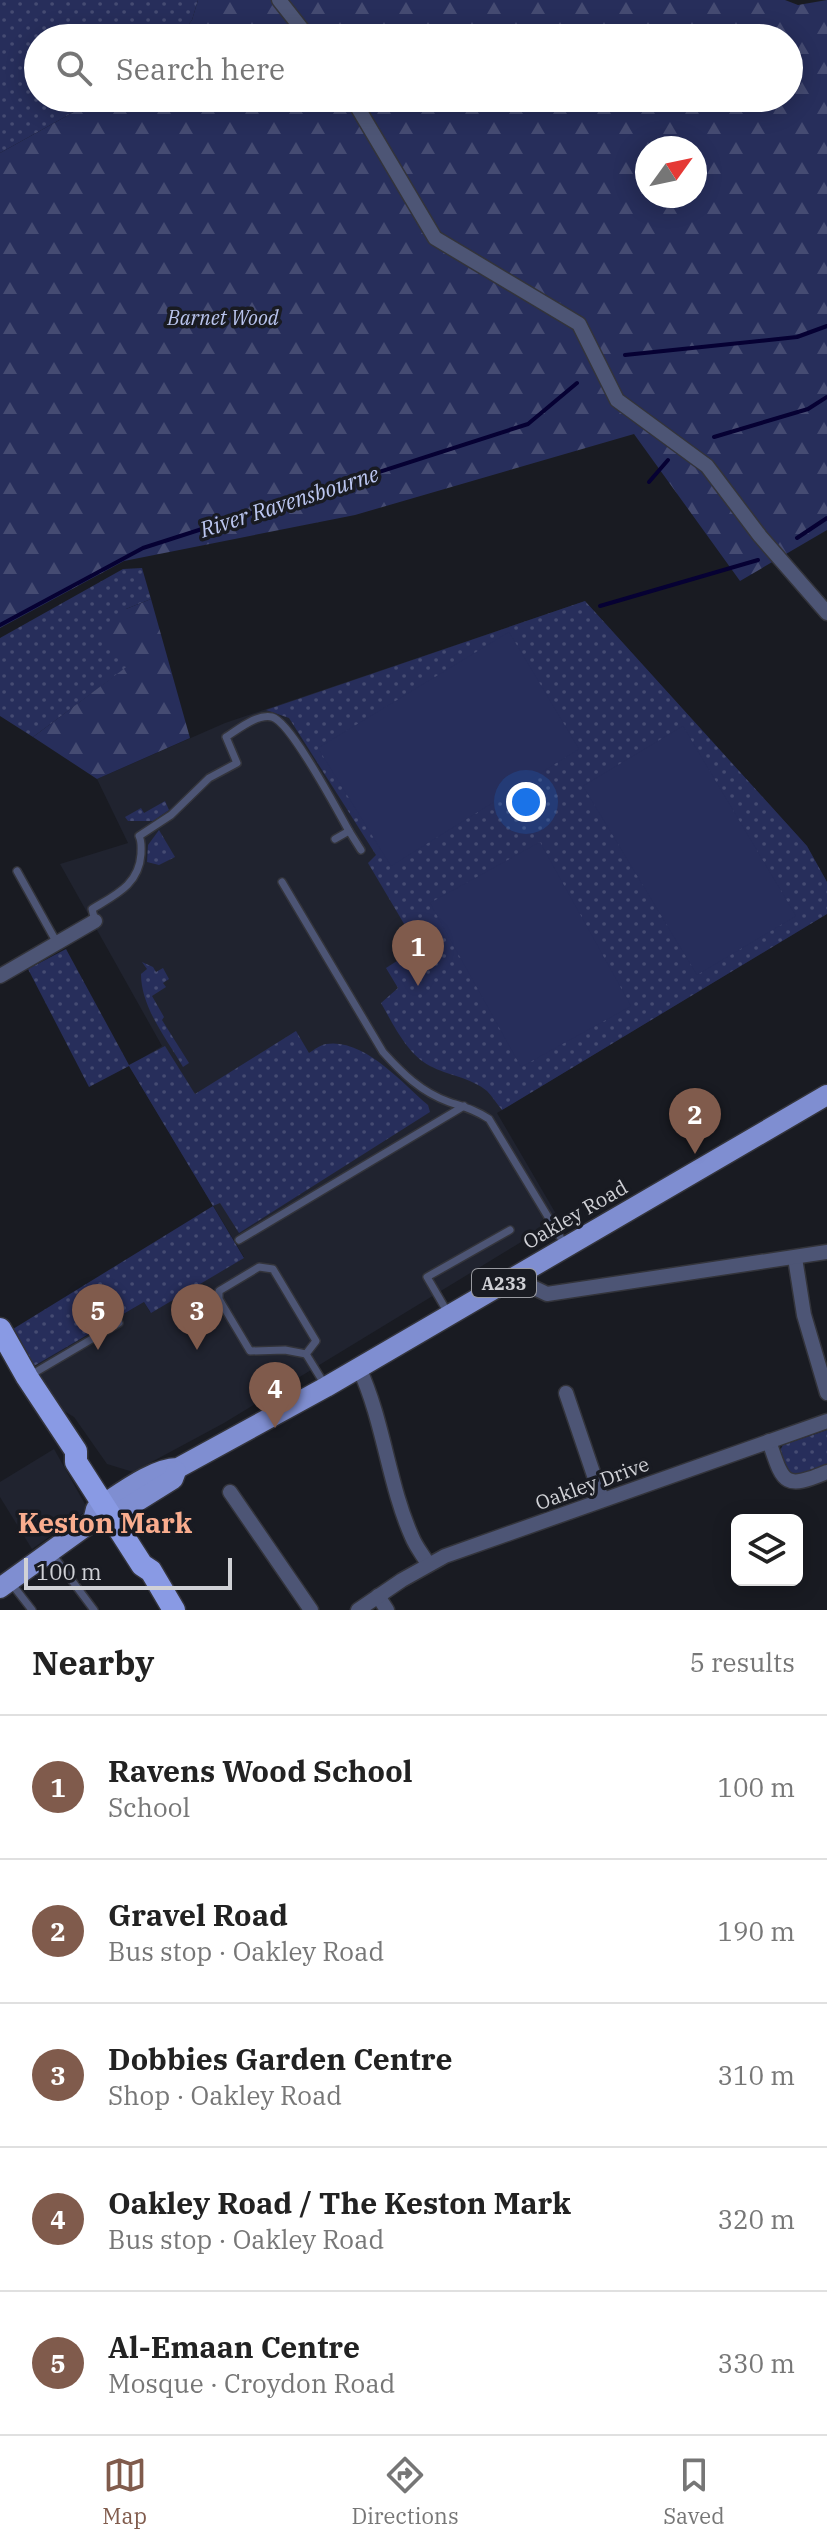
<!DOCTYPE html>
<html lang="en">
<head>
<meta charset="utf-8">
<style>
  body { margin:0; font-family:"IBM Plex Serif",serif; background:#f6f6f6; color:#222 }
  .controls { position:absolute; right:24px; bottom:24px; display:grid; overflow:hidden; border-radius:12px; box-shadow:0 4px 20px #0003 }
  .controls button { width:72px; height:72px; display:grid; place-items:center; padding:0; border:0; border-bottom:2px solid #e0e0e0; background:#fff; color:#222; font:40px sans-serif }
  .compass { position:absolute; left:635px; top:136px; width:72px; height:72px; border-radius:50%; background:#fff; box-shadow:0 4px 20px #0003; rotate:57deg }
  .scale { position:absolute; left:24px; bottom:20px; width:208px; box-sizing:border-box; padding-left:8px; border:4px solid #d0d1d6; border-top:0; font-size:22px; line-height:28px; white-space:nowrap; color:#d0d1d6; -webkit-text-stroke:6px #191b22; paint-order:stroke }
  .you { position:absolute; left:526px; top:802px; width:28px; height:28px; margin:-20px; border:6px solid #fff; border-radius:50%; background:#1a73e8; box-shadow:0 0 0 12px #1a73e833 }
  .badge { display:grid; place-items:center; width:52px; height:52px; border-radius:50%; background:#805b4c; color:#fff; font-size:26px; font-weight:700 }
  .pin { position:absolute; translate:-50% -66px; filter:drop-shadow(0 2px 4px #0008) }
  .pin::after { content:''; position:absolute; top:42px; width:28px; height:24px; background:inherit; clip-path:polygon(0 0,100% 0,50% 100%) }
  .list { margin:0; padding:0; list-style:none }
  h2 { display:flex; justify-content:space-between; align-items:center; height:104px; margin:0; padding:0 32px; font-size:34px }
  h2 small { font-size:26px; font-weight:400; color:#767676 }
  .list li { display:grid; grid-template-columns:52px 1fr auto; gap:24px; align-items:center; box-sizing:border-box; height:144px; padding:0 32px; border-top:2px solid #e0e0e0 }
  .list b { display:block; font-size:30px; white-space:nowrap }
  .list p { margin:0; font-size:26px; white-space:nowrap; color:#767676 }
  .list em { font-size:26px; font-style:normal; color:#767676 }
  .icon { flex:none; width:44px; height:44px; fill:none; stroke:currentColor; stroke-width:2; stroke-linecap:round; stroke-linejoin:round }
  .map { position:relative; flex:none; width:827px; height:1610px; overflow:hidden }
  .search { position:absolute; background:#fff; box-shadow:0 4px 20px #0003; left:24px; right:24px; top:24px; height:88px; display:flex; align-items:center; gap:20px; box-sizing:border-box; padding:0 28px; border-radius:44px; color:#767676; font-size:30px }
  .sheet { height:824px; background:#fff }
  nav { display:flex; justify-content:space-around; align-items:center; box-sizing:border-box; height:112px; border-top:2px solid #e0e0e0; background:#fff; font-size:22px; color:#767676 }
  nav a { display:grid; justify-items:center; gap:4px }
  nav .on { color:#805b4c }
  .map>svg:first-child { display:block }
</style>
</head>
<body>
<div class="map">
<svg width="827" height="1610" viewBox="0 0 827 1610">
  <defs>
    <pattern id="green-dots" width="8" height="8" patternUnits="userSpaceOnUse" patternTransform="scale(2)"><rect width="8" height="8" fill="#272e5b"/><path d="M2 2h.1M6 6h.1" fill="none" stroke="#454b72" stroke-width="1.8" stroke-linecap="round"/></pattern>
    <pattern id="forest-firs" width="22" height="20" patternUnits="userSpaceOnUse" patternTransform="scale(2)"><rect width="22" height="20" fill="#272e5b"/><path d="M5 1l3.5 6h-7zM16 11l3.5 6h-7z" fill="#454b72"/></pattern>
  </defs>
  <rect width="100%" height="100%" fill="#191b22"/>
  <g fill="#20232f">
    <path d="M585 601 807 846 827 882V914L497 1113 559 1219 224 1423 133 1472 107 1464 74 1417 59 1408 34 1366 144 1302 150 1312 244 1257 129 1066 162 1046 60 864 128 843 97 779 225 723Z"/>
    <path d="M54 1449 86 1506 83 1513 32 1549 0 1497V1482Z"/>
  </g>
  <g fill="url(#green-dots)">
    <path d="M0 0H198L192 20 178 38H38V98H99L0 153Z"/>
    <path d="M142 568 151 599 126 609 130 665 33 737 0 716V638L123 569Z"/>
    <path d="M585 601 807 846 827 882V914L502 1110C497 1104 492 1096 487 1091 472 1078 447 1075 430 1066 407 1054 393 1024 381 1003L398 988 386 968 414 950 416 944 368 863 376 855 289 718 266 710Z"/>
    <path d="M165 801 169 810 153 821H128L125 817 141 808 144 813Z"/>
    <path d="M159 830 175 857 159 865 147 862 148 845Z"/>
    <path d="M66 949 129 1065 165 1046 195 1094 296 1031 309 1053C314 1050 320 1045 326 1044 364 1038 402 1083 428 1105L430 1112 239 1233 220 1203 213 1206 244 1258 151 1313 144 1302 34 1366 13 1329 213 1206 129 1066 89 1087 28 969Z"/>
    <path d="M142 962 153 967 156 972 163 968 169 979 163 983 166 987 152 996 164 1017 162 1020 189 1063 183 1067C166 1038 141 1007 141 974L147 969Z"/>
    <path d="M827 1430V1465L799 1477 786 1472 779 1452 783 1445Z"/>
  </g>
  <g fill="url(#forest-firs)" fill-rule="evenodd">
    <path d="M198 0H785L798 5 827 0V530L740 581 634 434 355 515 124 561 0 628V153L99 98H789V38H178L192 20ZM647 148H695V196H647Z"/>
    <path d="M151 599 190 738 97 779 33 737 129 665 100 637 126 609Z"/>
  </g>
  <g fill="#272e5b">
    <path d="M509 632 579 749 391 866 318 748Z"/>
    <path d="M683 726 796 916 697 975 583 786Z"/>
    <path d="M540 842 631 1006 521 1067 430 903Z"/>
  </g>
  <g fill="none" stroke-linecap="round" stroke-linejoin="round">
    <g stroke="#060133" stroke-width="4">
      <path d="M625 355 797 337 827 326"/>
      <path d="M714 437 808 409 827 397"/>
      <path d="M649 482 668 460"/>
      <path d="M797 538 827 518"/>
      <path d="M600 606 758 560"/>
      <path d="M0 625 143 548 528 424 577 383"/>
    </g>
    <g stroke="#33343b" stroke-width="10">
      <g id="service">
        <path d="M349 831 361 850"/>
        <path d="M17 871 57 943"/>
        <path d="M282 882 383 1052C402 1073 421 1092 449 1102 464 1107 476 1110 489 1119L565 1245"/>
        <path d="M95 921 92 909C115 895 139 885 141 854 141 847 142 842 139 836L171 815 209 778 237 763 226 737C239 729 256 714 272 717 291 722 337 810 349 831L335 839"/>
        <path d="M239 1240 464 1106"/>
        <path d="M259 1267 273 1269 316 1341 306 1354 285 1350 250 1351 219 1299V1291Z"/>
        <path d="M448 1313 427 1277 510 1230"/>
        <path d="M306 1354 325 1385"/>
        <path d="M29 1376 119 1323"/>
        <path d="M52 1554 94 1610"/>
        <path d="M11 1583 32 1610"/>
      </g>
    </g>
    <g stroke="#33343b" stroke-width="17">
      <g id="minor">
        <path d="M279 0 309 38"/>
        <path d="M352 98 435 238 579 324 617 400 707 466 760 536 827 613"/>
        <path d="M0 976 95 921"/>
        <path d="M795 1258 804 1315 827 1393"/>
        <path d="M518 1275 522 1282 547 1294 827 1252"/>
        <path d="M359 1368C384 1422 388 1483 412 1537 416 1547 423 1555 428 1564"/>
        <path d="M566 1393 602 1499"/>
        <path d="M769 1441C783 1482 783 1491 827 1472"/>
        <path d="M230 1492 311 1610"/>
        <path d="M378 1596 387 1610"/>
        <path d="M358 1610 402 1580 445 1556 827 1421"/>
      </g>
    </g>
    <g stroke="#33343b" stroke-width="23">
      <g id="primary">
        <path d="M93 1521 96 1509C117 1496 154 1467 178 1468L326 1387 827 1095"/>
        <path d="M0 1588 93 1521 104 1522 173 1479 176 1471"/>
      </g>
    </g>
    <g stroke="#33343b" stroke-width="25">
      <path id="trunk" d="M0 1329 27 1377 76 1451V1462L142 1565 151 1571 174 1610"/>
    </g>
    <use href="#service" stroke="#4d5575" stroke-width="7"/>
    <use href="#minor" stroke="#4d5575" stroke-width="14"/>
    <use href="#primary" stroke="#7f8ed1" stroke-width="20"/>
    <use href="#trunk" stroke="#899ae4" stroke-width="22"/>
  </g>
  <g text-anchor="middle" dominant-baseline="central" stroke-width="7" stroke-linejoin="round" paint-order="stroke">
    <rect fill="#191b22" stroke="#999aa0" stroke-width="2" x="472" y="1269" width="64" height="28" rx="6"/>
    <g font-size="18" font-weight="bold" fill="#d0d1d6">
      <text x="504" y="1283">A233</text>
    </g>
    <g font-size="20" font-style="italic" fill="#b9c4ed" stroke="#191b22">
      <text x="223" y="317">Barnet Wood</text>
    </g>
    <g font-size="20" fill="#d0d1d6" stroke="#191b22">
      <text transform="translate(575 1214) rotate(-30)">Oakley Road</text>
      <text transform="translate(592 1483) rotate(-20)">Oakley Drive</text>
    </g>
    <g font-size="22" font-style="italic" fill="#bcc7f1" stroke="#191b22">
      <text transform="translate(289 501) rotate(-18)">River Ravensbourne</text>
    </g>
    <g font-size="28" font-weight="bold" fill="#f9ad8e" stroke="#191b22">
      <text x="105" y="1522">Keston Mark</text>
    </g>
  </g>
</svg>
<div class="controls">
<button><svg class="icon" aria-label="layers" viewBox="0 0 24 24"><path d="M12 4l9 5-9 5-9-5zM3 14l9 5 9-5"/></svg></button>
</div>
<svg class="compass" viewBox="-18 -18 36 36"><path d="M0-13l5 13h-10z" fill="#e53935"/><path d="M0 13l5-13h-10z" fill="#767676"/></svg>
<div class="scale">100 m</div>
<div class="you"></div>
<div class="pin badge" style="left:418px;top:986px">1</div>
<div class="pin badge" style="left:695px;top:1154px">2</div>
<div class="pin badge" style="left:197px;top:1350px">3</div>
<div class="pin badge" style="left:275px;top:1428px">4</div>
<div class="pin badge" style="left:98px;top:1350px">5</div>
<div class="search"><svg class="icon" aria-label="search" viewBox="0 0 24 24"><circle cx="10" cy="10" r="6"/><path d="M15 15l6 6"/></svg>Search here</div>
</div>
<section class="sheet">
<h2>Nearby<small>5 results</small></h2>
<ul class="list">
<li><span class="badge">1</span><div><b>Ravens Wood School</b><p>School</p></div><em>100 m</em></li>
<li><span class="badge">2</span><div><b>Gravel Road</b><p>Bus stop · Oakley Road</p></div><em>190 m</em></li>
<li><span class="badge">3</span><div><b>Dobbies Garden Centre</b><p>Shop · Oakley Road</p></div><em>310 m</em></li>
<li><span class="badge">4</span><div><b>Oakley Road / The Keston Mark</b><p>Bus stop · Oakley Road</p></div><em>320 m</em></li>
<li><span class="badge">5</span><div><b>Al-Emaan Centre</b><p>Mosque · Croydon Road</p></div><em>330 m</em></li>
</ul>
</section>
<nav>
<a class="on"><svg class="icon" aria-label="map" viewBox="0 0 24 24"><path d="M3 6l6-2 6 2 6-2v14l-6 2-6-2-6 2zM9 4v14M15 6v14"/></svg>Map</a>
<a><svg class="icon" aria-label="directions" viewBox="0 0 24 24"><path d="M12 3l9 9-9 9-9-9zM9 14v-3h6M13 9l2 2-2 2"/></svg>Directions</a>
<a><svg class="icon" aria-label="saved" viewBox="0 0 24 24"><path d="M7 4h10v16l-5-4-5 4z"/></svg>Saved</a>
</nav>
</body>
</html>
